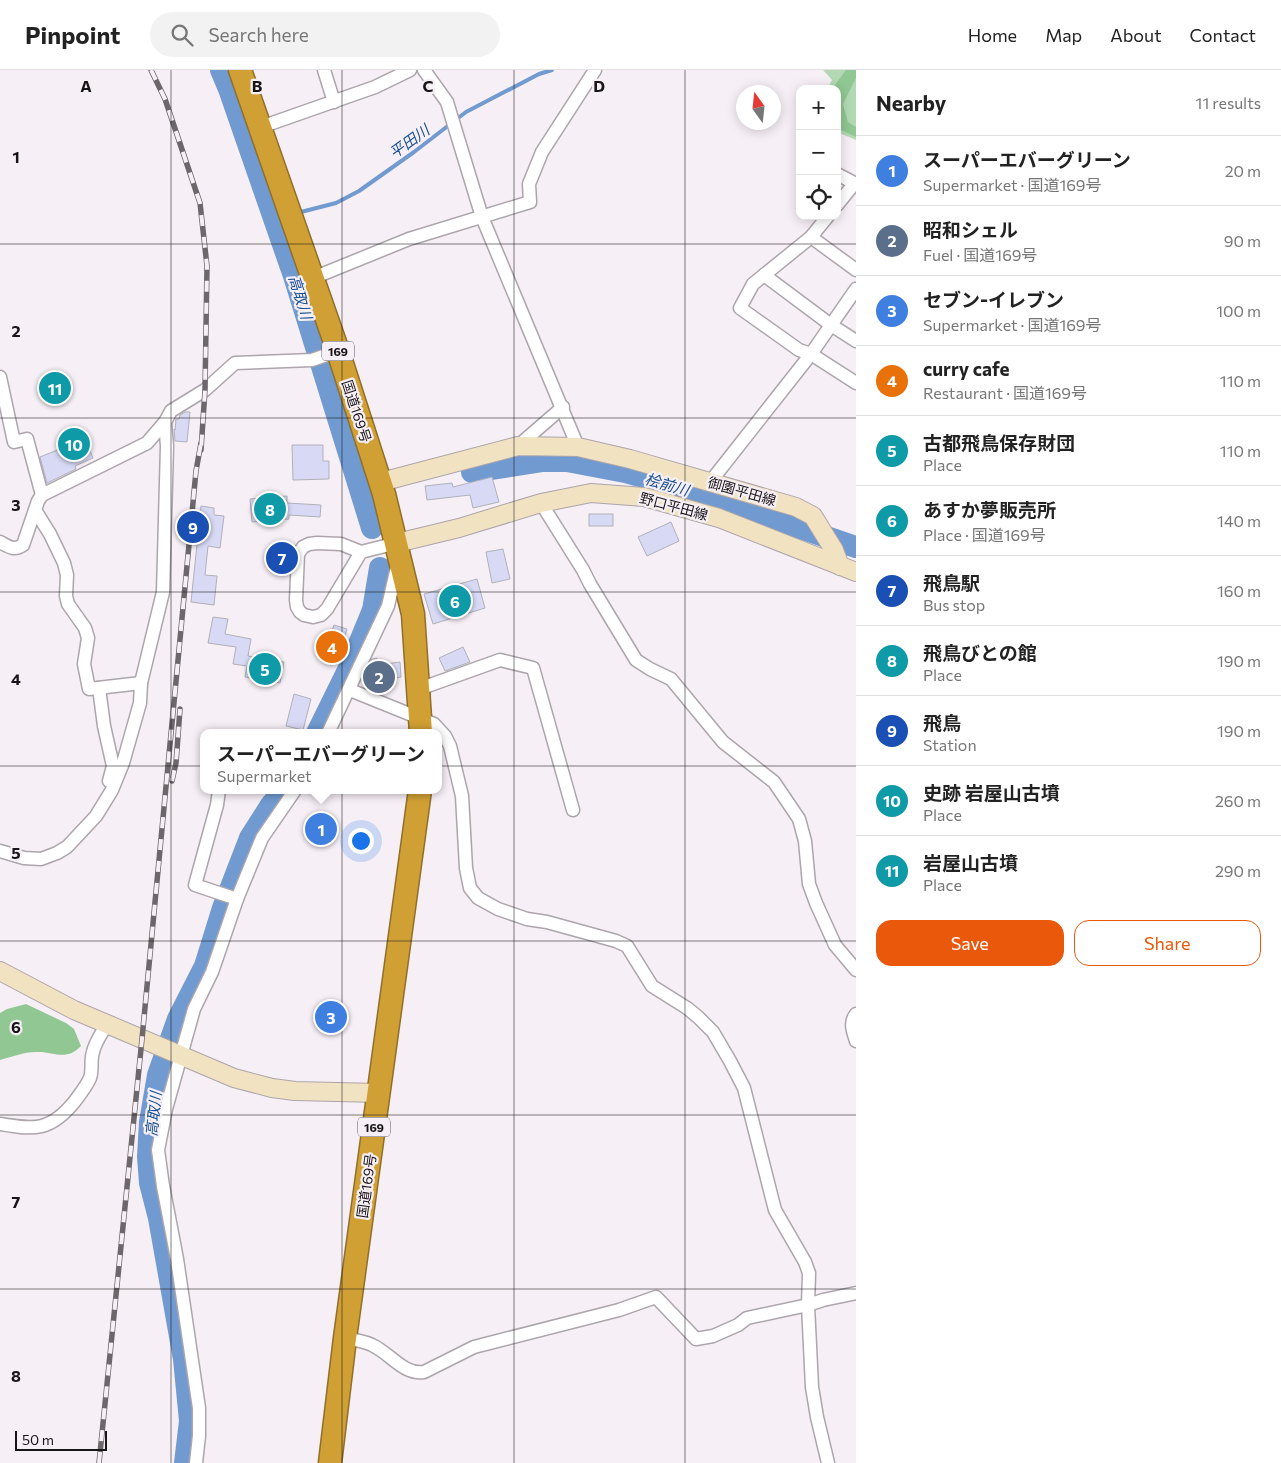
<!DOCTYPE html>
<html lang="en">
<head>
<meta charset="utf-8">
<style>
  body { margin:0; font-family:Commissioner,"Noto Sans JP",sans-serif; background:#f2f2f2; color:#222 }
  .controls { position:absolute; right:15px; top:15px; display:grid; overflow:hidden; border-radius:10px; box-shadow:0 2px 12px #0003 }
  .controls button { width:45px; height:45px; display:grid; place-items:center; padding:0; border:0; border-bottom:1px solid #e0e0e0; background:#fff; color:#222; font:25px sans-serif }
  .compass { position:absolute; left:736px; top:15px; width:45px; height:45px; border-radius:50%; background:#fff; box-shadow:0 2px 12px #0003; rotate:345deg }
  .scale { position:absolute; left:15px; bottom:12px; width:92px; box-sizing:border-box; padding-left:5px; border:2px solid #181517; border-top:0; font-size:14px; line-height:18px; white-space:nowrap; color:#181517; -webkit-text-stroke:4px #f7eff6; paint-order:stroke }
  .you { position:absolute; left:360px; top:770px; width:18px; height:18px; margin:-12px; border:4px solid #fff; border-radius:50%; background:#1a73e8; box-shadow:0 0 0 8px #1a73e833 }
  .badge { display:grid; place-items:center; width:32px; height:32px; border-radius:50%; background:#ea580c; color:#fff; font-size:16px; font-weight:700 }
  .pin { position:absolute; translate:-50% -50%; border:2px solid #fff; box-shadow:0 1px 5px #0006 }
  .popup { position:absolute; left:200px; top:659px; width:242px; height:65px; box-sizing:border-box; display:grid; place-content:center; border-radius:10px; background:#fff; filter:drop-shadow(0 1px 4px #0005); font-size:16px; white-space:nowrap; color:#767676 }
  .popup b { font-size:19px; color:#222 }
  .popup::after { content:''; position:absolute; left:50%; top:100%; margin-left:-10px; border:10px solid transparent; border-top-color:#fff }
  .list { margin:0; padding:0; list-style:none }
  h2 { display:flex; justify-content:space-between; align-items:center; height:65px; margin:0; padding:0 20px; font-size:21px }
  h2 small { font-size:16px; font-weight:400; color:#767676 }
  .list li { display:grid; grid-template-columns:32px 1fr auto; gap:15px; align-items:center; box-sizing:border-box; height:70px; padding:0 20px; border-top:1px solid #e0e0e0 }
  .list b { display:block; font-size:19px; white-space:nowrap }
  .list p { margin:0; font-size:16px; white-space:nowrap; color:#767676 }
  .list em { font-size:16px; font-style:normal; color:#767676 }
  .actions { display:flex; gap:10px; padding:15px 20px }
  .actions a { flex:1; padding:11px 0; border:1px solid #ea580c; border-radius:15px; text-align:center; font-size:18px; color:#ea580c }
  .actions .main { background:#ea580c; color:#fff }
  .icon { flex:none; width:28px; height:28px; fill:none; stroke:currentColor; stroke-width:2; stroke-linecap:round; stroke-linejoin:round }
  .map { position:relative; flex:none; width:856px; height:1393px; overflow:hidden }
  header { display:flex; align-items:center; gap:30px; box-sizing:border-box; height:70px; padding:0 25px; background:#fff; border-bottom:1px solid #e0e0e0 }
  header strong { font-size:24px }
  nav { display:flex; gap:28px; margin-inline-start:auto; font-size:18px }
  .search { width:350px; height:45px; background:#f2f2f2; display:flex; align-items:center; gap:12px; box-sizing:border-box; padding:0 18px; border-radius:28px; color:#767676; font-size:19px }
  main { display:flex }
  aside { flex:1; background:#fff }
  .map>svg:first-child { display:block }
</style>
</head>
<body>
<header>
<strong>Pinpoint</strong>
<div class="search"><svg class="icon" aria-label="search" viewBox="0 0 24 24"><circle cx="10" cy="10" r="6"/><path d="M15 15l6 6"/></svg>Search here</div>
<nav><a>Home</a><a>Map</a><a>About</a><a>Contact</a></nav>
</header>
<main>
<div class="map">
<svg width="856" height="1393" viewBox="0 0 856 1393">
  <rect width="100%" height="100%" fill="#f7eff6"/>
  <path fill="#b3d9b4" d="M823 0H856V70L837 62V19H827L832 10Z"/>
  <g fill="#90c792">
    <path d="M846 0H856V8L843 34 848 52 856 57V67L837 58V19H832Z"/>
    <path d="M26 934 66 953 74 959 81 976C66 992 54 981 36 982 24 982 11 987 0 990V943L7 939Z"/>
  </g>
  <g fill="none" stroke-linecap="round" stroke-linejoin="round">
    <g stroke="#709ad0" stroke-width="4">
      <path d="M297 143 336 133 359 121 414 82 466 42 539 4 552 0"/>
      <path d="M274 149 283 146"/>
    </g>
    <g stroke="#709ad0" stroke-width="22">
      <path d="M221 0 229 19 294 206 372 458"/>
      <path d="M472 402 543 391H567L625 402 686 419 856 477"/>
      <path d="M317 663 350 596 373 540 380 498"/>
      <path d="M185 1393 190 1351 184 1289 159 1148 150 1113 148 1087 150 1052 158 1005 178 949 205 896 223 838 250 768 271 735 284 720"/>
    </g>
  </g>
  <g fill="#d8d9f5" stroke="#b0b1b9">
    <path d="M185 342H190L187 372 175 371 174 359 175 360 176 349H179L180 345Z"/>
    <path d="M86 371 93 388 75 396 76 399 47 413 40 387 60 379 61 381Z"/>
    <path d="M292 375H323V391H329V409L293 410Z"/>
    <path d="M492 407 499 432 473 438 470 425 427 430 425 416 452 413 453 417Z"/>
    <path d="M287 426V433L321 435 320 447 289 445V449L252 452 250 429Z"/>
    <path d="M201 436 214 438V445L224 446 220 478 208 476 205 505 217 506 214 535 191 532Z"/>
    <rect x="589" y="444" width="24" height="12"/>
    <path d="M671 452 679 471 647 486 638 467Z"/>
    <path d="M503 479 510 509 492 513 486 482Z"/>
    <path d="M477 509 485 538 433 554 424 524Z"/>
    <path d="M213 547 228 549 225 564 251 569 248 586 284 592 280 613 245 607 247 596 233 594 236 577 208 573Z"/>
    <path d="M334 555 347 559 343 572 341 571 337 583 335 582 331 595 321 591Z"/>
    <path d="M463 577 470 592 445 601 439 588Z"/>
    <path d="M377 588 378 595 400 592 401 607 380 611 382 624 364 616 362 610 372 589Z"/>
    <path d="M294 624 311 629 303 660 286 656Z"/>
  </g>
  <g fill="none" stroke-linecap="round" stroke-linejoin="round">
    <g stroke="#aca5ab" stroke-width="15">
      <g id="street">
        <path d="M324 0 334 32"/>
        <path d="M424 0 447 32 482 147 578 377"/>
        <path d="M261 57 375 17 410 0"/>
        <path d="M837 104 856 114"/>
        <path d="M837 135 854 114"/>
        <path d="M828 146 811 167 753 214 740 238 799 280 811 284 856 313"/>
        <path d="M811 167 856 200"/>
        <path d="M764 205 831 255 856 271"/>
        <path d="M313 208 409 169 530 132 529 114 542 82 595 0"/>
        <path d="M0 307 14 372 27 369 42 425"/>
        <path d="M518 376 563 337"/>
        <path d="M711 411 811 284 856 219"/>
        <path d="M541 433 583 500 590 514 636 590 650 599 671 609 723 672 774 712 799 749 805 771 809 814 816 833 835 875 856 900"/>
        <path d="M35 440 50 464 64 493 67 505 66 526 68 534 85 558 88 568 84 594 89 619 141 613"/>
        <path d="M0 472C9 477 14 481 23 475L38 431 42 425 147 373 165 352 171 341 205 320 235 293 312 290 338 281"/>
        <path d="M361 482 327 539 321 545 313 547 304 545 300 542 297 537 296 530 298 484 303 477 309 474 317 473 341 474 361 482 397 473V477"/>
        <path d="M99 618 104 656 113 696 109 711"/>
        <path d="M419 619 500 590 533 598 573 740"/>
        <path d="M350 620 434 654 445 666 450 676 462 726 466 798 470 818 478 828 498 839 527 849 547 852 616 871 627 876 652 916 687 938 698 947 713 962 730 991 744 1018 775 1140 805 1192 809 1203 808 1235 812 1317 817 1347 828 1393"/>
        <path d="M328 663 388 536 397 497"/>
        <path d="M219 720 217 735 195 815 237 829"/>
        <path d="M0 781 24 788 41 789 57 783 67 777 96 746 112 720 123 693 140 633 141 613 163 522 167 376 165 352"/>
        <path d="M856 944C849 953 853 961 856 971"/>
        <path d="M0 1054C35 1060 51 1061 75 1031 80 1024 86 1017 90 1008 93 1000 90 991 93 982 95 972 102 963 107 954"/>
        <path d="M345 1268C354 1270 364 1271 372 1275 390 1283 403 1305 424 1302L474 1277 619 1240 656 1227 696 1269 713 1266 738 1255 747 1248 808 1235 823 1230 856 1223"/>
        <path d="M196 1393 199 1366V1338L177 1189 163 1116 158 1080 166 1039 194 939 212 902 237 829 262 768 295 720"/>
      </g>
    </g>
    <g stroke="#aca5ab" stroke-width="20">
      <g id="secondary">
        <path d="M381 412 518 376 578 377 630 389 796 437 813 446 834 480 840 496"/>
        <path d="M397 473 459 458 541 433 591 423 644 427 719 448 856 502"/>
        <path d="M0 901 74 940 234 1008 272 1018 295 1021 379 1023"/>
      </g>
    </g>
    <g stroke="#906f2a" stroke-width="25">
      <g id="highway">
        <path d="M240 0 338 281 384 424 413 544 421 663"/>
        <path d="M330 1393 345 1268 420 720"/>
      </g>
    </g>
    <use href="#street" stroke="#fff" stroke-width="12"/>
    <use href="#secondary" stroke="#f1e2c2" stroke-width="18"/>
    <use href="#highway" stroke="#d1a035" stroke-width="22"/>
    <g stroke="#6c676b" stroke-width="5.5">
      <g id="rail">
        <path d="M151 0 165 29 200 133 207 196 205 320 201 380"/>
        <path d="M172 711 176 693 180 639"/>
        <path d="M99 1393 142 969 196 401 201 373"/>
      </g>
    </g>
    <use href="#rail" stroke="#f7eff6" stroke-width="4" stroke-dasharray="11" stroke-linecap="butt"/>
  </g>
  <path fill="none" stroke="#181517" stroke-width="1" stroke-opacity="0.55" d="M171 0V1393M342 0V1393M514 0V1393M685 0V1393M0 174H856M0 348H856M0 522H856M0 696H856M0 871H856M0 1045H856M0 1219H856"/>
  <g text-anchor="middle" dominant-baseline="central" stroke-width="4.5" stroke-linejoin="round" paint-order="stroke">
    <g fill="#f7eff6" stroke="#5b565a" stroke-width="1">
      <rect x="322" y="271.5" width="32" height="19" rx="4"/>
      <rect x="358" y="1047.5" width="32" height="19" rx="4"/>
    </g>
    <g font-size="12" font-weight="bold" fill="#181517">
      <text x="338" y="281">169</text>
      <text x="374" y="1057">169</text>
    </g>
    <g font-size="14" fill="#181517" stroke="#f7eff6">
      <text transform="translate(357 341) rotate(72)">国道169号</text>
      <text transform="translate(742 421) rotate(16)">御園平田線</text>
      <text transform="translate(674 436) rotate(15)">野口平田線</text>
      <text transform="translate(366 1116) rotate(-82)">国道169号</text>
    </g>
    <g font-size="15" font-style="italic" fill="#185093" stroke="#f7eff6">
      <text transform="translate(409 71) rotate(-36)">平田川</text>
      <text transform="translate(301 227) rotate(73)">高取川</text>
      <text transform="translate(667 414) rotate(16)">桧前川</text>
      <text transform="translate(153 1044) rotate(-84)">高取川</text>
    </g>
  </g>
  <g font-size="16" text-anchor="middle" font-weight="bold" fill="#181517" stroke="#f7eff6" stroke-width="4.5" stroke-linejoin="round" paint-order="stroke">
    <text x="86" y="22">A</text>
    <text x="257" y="22">B</text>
    <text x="428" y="22">C</text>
    <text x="599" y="22">D</text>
    <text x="16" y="93">1</text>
    <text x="16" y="267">2</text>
    <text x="16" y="441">3</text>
    <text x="16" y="615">4</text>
    <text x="16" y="789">5</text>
    <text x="16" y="963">6</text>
    <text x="16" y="1138">7</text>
    <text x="16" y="1312">8</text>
  </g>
</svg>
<div class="controls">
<button>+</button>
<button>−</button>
<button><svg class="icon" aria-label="locate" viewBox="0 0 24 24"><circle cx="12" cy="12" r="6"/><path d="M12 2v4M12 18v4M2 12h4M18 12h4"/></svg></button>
</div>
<svg class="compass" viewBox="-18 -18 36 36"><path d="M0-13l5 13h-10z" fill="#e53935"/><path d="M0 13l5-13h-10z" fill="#767676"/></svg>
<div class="scale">50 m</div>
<div class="you"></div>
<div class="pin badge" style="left:321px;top:759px;background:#3f7fe0">1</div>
<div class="popup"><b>スーパーエバーグリーン</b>Supermarket</div>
<div class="pin badge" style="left:379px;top:607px;background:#5c6f8a">2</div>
<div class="pin badge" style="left:331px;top:947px;background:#3f7fe0">3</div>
<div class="pin badge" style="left:332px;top:577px;background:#e8710a">4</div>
<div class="pin badge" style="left:265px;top:599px;background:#0f9aa8">5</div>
<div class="pin badge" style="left:455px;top:531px;background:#0f9aa8">6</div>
<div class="pin badge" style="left:282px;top:488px;background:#1a4fb4">7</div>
<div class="pin badge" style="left:270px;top:439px;background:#0f9aa8">8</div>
<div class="pin badge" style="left:193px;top:457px;background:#1a4fb4">9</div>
<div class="pin badge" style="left:74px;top:374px;background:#0f9aa8">10</div>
<div class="pin badge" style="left:55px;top:318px;background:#0f9aa8">11</div>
</div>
<aside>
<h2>Nearby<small>11 results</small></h2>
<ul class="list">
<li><span class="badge" style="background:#3f7fe0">1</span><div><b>スーパーエバーグリーン</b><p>Supermarket · 国道169号</p></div><em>20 m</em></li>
<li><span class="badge" style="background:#5c6f8a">2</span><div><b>昭和シェル</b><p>Fuel · 国道169号</p></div><em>90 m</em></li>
<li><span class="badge" style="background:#3f7fe0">3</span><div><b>セブン-イレブン</b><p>Supermarket · 国道169号</p></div><em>100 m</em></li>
<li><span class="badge" style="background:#e8710a">4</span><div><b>curry cafe</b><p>Restaurant · 国道169号</p></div><em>110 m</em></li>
<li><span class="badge" style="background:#0f9aa8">5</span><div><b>古都飛鳥保存財団</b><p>Place</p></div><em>110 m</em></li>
<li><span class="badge" style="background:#0f9aa8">6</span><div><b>あすか夢販売所</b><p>Place · 国道169号</p></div><em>140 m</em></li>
<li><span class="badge" style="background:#1a4fb4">7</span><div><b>飛鳥駅</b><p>Bus stop</p></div><em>160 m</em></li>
<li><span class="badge" style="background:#0f9aa8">8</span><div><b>飛鳥びとの館</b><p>Place</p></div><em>190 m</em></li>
<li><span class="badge" style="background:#1a4fb4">9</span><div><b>飛鳥</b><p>Station</p></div><em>190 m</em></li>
<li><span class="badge" style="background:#0f9aa8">10</span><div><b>史跡 岩屋山古墳</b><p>Place</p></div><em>260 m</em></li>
<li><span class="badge" style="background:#0f9aa8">11</span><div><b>岩屋山古墳</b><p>Place</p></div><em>290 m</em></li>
</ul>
<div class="actions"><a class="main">Save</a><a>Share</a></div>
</aside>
</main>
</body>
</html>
